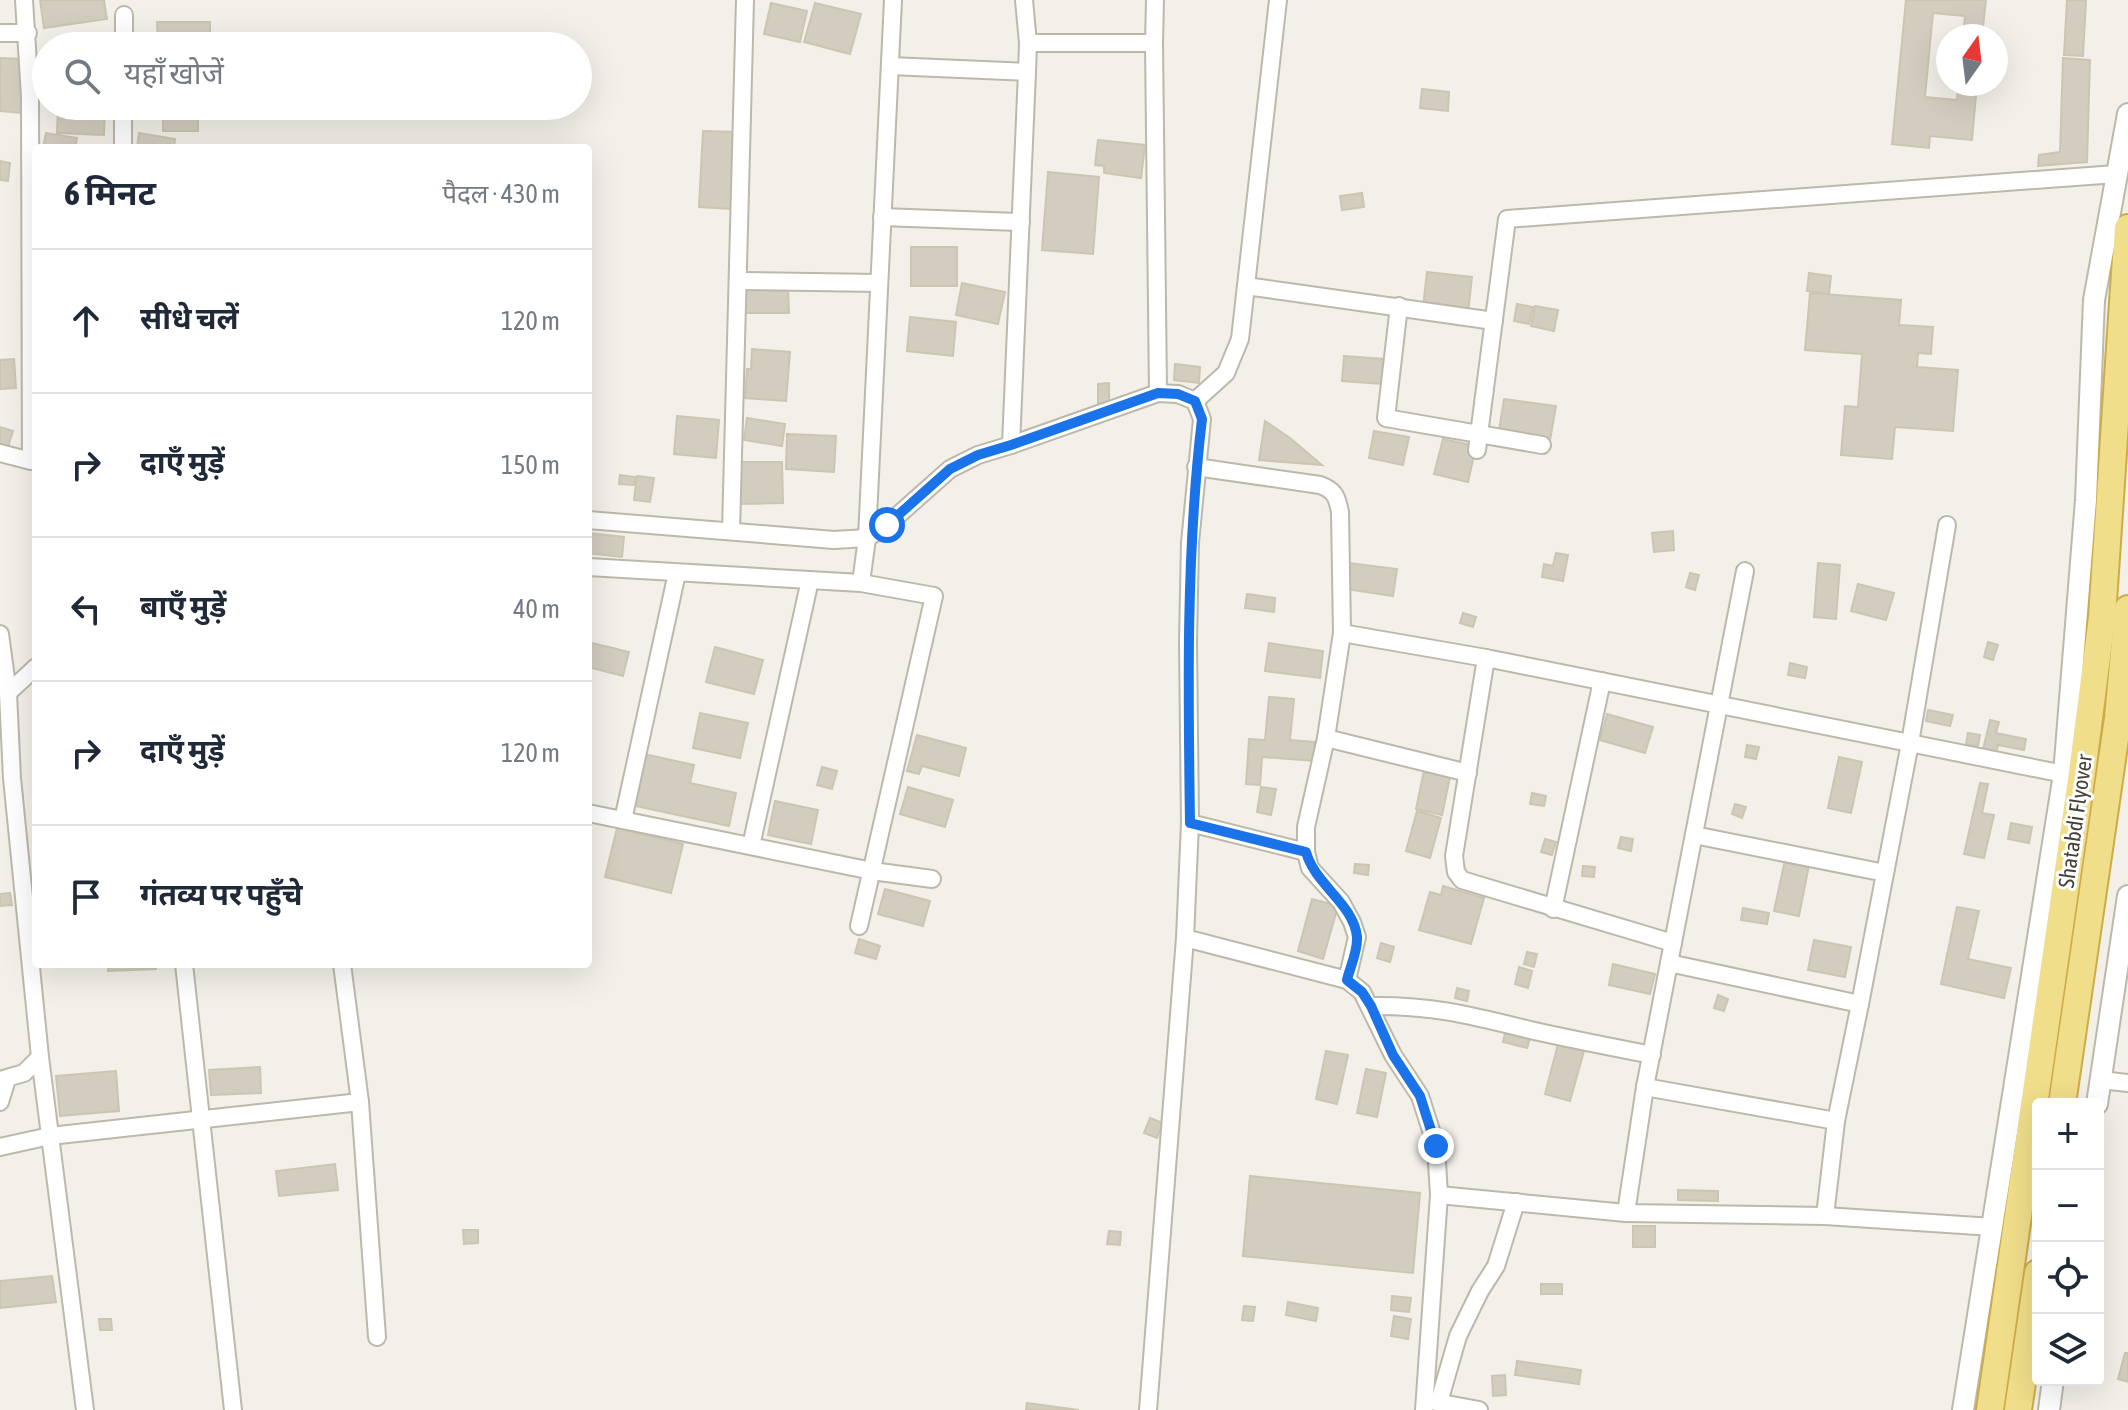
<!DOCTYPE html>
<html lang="hi">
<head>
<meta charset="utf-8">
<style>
  body { margin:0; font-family:"Asap Condensed","Noto Sans Devanagari",sans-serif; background:#f6f6f7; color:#1f2937 }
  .controls { position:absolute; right:24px; bottom:24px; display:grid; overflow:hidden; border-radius:8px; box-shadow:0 8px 32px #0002 }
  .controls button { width:72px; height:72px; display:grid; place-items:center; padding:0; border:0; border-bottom:2px solid #e0e1e3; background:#fff; color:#1f2937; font:40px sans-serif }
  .compass { position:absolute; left:1936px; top:24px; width:72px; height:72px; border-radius:50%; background:#fff; box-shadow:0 8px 32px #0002; rotate:14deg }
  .stop { position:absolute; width:24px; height:24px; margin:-18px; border:6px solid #1a73e8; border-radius:50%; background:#fff }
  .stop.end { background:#1a73e8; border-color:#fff; box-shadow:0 2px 8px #0008 }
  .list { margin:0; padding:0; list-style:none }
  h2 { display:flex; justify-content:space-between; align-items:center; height:104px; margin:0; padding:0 32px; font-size:34px }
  h2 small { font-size:26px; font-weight:400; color:#747a83 }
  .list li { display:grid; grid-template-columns:52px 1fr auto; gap:24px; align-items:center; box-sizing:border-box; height:144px; padding:0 32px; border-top:2px solid #e0e1e3 }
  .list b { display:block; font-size:30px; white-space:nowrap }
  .list em { font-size:26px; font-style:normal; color:#747a83 }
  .icon { flex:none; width:44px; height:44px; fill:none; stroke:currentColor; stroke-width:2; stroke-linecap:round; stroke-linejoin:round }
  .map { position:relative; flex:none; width:2128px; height:1410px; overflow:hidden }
  .search { position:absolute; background:#fff; box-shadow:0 8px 32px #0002; left:32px; top:32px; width:560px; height:88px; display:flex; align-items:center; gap:20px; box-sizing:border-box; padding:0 28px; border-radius:44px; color:#747a83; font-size:30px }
  .panel { position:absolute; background:#fff; box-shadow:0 8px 32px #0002; left:32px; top:144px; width:560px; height:824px; border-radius:8px }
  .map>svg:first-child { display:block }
</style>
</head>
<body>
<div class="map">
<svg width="2128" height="1410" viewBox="0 0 2128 1410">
  <rect width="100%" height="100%" fill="#f2f0e8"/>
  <g fill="#d2cdbe" stroke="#ccc5b2" stroke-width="2">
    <path d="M40 0H104L107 19 44 28Z"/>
    <path d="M1906 0H1986L1982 36H1963L1965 16 1933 13 1925 97 1957 100 1958 84H1977L1972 140 1930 136 1929 148 1892 144Z"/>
    <path d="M2067 0H2086L2083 56 2064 55Z"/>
    <path d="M771 3 807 11 800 42 764 34Z"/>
    <path d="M815 3 861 14 850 54 804 42Z"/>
    <path d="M157 22H210V46H158Z"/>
    <path d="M0 58 25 59 21 113 0 111Z"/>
    <path d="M2063 58 2090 60 2087 162 2038 166 2039 155 2060 152Z"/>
    <path d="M1422 89 1449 92 1448 111 1420 108Z"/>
    <path d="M58 106 105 107 104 135 57 133Z"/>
    <rect x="163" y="110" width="35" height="21"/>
    <path d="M703 131 736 132 731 209 699 207Z"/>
    <path d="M46 133 77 138 75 148 43 147Z"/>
    <path d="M139 133 175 139 174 148H137Z"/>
    <path d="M1098 140 1145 145 1141 178 1104 173V166L1095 165Z"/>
    <path d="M0 161 10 163 8 181 0 180Z"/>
    <path d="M1048 172 1099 177 1093 254 1042 250Z"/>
    <path d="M1362 193 1364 207 1342 210 1340 196Z"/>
    <rect x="911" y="247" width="46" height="39"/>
    <path d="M1427 272 1472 277 1468 313 1423 307Z"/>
    <path d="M1809 273 1831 276 1829 294 1807 291Z"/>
    <path d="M962 283 1005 292 998 324 956 315Z"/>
    <path d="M743 288H788L789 313H744Z"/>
    <path d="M1810 293 1901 300 1899 325 1933 327 1931 354 1918 353 1917 367 1958 370 1953 431 1895 427 1892 459 1841 455 1845 406 1858 407 1862 354 1805 350Z"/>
    <path d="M1517 304 1533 307 1529 324 1514 321Z"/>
    <path d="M1535 306 1558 310 1554 331 1531 326Z"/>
    <path d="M910 317 956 322 953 356 907 351Z"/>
    <path d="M752 349 790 352 786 401 745 398 747 369H751Z"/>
    <path d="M1344 356 1384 359 1382 384 1342 381Z"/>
    <path d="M14 359 16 388 0 389V360Z"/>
    <path d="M1175 364 1200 367 1199 383 1174 380Z"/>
    <path d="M1109 383V405H1098V384Z"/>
    <path d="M1504 399 1556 406 1549 446 1498 436Z"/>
    <path d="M677 416 719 420 716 458 674 454Z"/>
    <path d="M747 418 785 424 782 446 744 440Z"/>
    <path d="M1265 421 1290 438 1322 465 1259 460Z"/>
    <path d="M0 427 13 431 8 447 0 445Z"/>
    <path d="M1374 431 1409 437 1403 465 1369 458Z"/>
    <path d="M787 434 836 436 834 472 786 469Z"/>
    <path d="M1443 439 1476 446 1468 482 1434 474Z"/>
    <path d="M738 462H782L783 503 739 504Z"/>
    <path d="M620 475 635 477 634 485 619 484Z"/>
    <path d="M637 476 654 478 650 502 634 500Z"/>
    <path d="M1673 531 1674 550 1654 552 1652 533Z"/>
    <path d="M588 533 624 537 622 557 588 553Z"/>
    <path d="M1556 553 1568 555 1563 581 1542 577 1544 564 1553 566Z"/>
    <path d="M1349 563 1397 569 1393 596 1346 589Z"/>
    <path d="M1818 563 1840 565 1836 619 1814 617Z"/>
    <path d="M1690 573 1699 575 1695 590 1686 587Z"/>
    <path d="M1858 584 1894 593 1886 620 1851 611Z"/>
    <path d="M1247 594 1275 598 1274 612 1245 608Z"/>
    <path d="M1463 613 1476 617 1473 627 1460 623Z"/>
    <path d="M588 642 629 652 623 676 588 667Z"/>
    <path d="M1988 642 1998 645 1993 660 1984 657Z"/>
    <path d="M1269 643 1323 651 1320 678 1265 671Z"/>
    <path d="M715 647 763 660 754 694 706 682Z"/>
    <path d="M1790 663 1807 667 1805 678 1788 675Z"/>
    <path d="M1269 697 1294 699 1290 740 1315 742 1314 761 1262 757 1260 785 1246 784 1249 739 1265 740Z"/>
    <path d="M1928 710 1953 715 1950 726 1926 721Z"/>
    <path d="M700 713 748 723 740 758 693 748Z"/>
    <path d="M1607 714 1653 727 1645 753 1600 740Z"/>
    <path d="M1990 720 1999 722 1996 733 2026 739 2024 750 1998 745 1995 757 1982 754Z"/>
    <path d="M1968 733 1980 735 1978 746 1966 744Z"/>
    <path d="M917 735 966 748 959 776 922 766 919 774 907 771Z"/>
    <path d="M1747 745 1759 747 1756 759 1745 757Z"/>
    <path d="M644 754 694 765 690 783 736 793 729 826 631 805Z"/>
    <path d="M1839 757 1862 762 1851 813 1828 808Z"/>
    <path d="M1425 766 1451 772 1442 815 1416 809Z"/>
    <path d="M822 767 837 771 832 789 817 785Z"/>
    <path d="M1980 783 1988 784 1982 813 1994 815 1984 858 1964 854Z"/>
    <path d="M908 787 953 800 945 827 900 814Z"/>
    <path d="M1261 787 1276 789 1271 815 1257 812Z"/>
    <path d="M1532 793 1546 796 1544 806 1530 804Z"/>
    <path d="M775 801 818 810 811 844 768 835Z"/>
    <path d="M1735 804 1746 807 1742 818 1732 814Z"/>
    <path d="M1417 811 1441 818 1430 858 1406 851Z"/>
    <path d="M2011 823 2032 827 2029 843 2008 839Z"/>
    <path d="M617 828 683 844 671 893 605 877Z"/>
    <path d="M1621 837 1633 839 1631 851 1618 848Z"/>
    <path d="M1545 839 1556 842 1552 855 1541 852Z"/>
    <path d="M1785 860 1809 865 1799 916 1774 911Z"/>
    <path d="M1355 864 1369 865 1368 875 1354 873Z"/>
    <path d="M1583 866 1595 867 1594 877 1582 876Z"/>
    <path d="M1443 886 1484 898 1471 944 1419 930 1430 892 1441 895Z"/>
    <path d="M885 889 930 901 923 926 878 914Z"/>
    <path d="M10 893 12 905 0 906V894Z"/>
    <path d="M1312 899 1338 906 1323 959 1298 951Z"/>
    <path d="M1957 907 1979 911 1968 959 2011 968 2004 998 1941 984Z"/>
    <path d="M1743 908 1769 913 1767 924 1741 920Z"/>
    <path d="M859 939 880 946 876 959 855 953Z"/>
    <path d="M1814 940 1851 947 1845 977 1808 970Z"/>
    <path d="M1381 943 1394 947 1390 962 1377 958Z"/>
    <path d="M1527 952 1537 954 1534 967 1524 964Z"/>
    <path d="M108 964H156V969L108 971Z"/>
    <path d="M1613 964 1655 974 1650 994 1609 985Z"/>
    <path d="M1519 967 1532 971 1528 988 1515 984Z"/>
    <path d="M1457 988 1469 991 1467 1001 1455 998Z"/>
    <path d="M1718 995 1728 999 1724 1011 1714 1008Z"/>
    <path d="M1506 1029 1531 1035 1527 1048 1503 1042Z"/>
    <path d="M1558 1044 1584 1051 1570 1101 1545 1094Z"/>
    <path d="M1326 1051 1348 1055 1337 1104 1316 1099Z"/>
    <path d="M260 1067 261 1093 211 1095 209 1070Z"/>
    <path d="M1366 1069 1386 1073 1377 1117 1357 1113Z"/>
    <path d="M116 1071 119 1111 60 1116 56 1076Z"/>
    <path d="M1150 1118 1163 1123 1157 1138 1144 1133Z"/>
    <path d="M335 1164 338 1190 279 1196 276 1171Z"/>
    <path d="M1250 1176 1420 1193 1413 1273 1243 1256Z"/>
    <path d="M1678 1190 1718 1191V1201L1678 1200Z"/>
    <rect x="1633" y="1226" width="22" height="21"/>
    <path d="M463 1230H478V1243L464 1244Z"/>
    <path d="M1109 1231 1121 1232 1120 1245 1107 1244Z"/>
    <path d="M52 1276 56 1302 0 1308V1281Z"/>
    <rect x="1541" y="1284" width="21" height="10"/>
    <path d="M1392 1296 1411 1298 1409 1312 1391 1310Z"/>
    <path d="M1288 1302 1318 1308 1316 1321 1286 1315Z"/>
    <path d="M1244 1306 1255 1307 1253 1321 1242 1320Z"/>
    <path d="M1394 1316 1411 1319 1408 1339 1391 1336Z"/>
    <path d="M99 1319H111L112 1330H100Z"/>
    <path d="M2125 1353H2128V1382L2118 1379Z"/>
    <path d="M1517 1361 1581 1370 1579 1384 1515 1375Z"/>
    <path d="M1505 1375 1506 1395 1493 1396 1492 1376Z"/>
    <path d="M1027 1403 1079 1410H1026Z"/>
  </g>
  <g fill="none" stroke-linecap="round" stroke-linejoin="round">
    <g stroke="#bcb9ab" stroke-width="20">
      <g id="minor">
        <path d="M0 33H28"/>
        <path d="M1028 43H1154L1155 0"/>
        <path d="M1154 43 1158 393"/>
        <path d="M124 46V15"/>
        <path d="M890 66 1027 72 1028 43 1024 0"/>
        <path d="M123 148V106"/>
        <path d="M882 217 1021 222"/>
        <path d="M739 281 879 283"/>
        <path d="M1246 286 1494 321"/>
        <path d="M1399 306 1386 418 1542 445"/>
        <path d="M1195 401 1226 373 1240 339 1278 0"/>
        <path d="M1011 445 1027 72"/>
        <path d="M1477 450 1507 219 2116 174"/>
        <path d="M0 453 31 461 30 96 24 0"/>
        <path d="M1196 467 1320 485C1334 490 1337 496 1340 512L1342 633 1326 738 1306 827V852L1310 868 1341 902 1352 922 1357 937 1347 980"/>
        <path d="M588 520 834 540 867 538 887 525 950 469 978 455 1011 445 1158 393 1178 394 1195 401 1202 419 1190 543 1188 642 1190 823 1185 938 1148 1410"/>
        <path d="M731 531 745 0"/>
        <path d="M588 567 861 583"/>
        <path d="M1342 633 1486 658 2064 774"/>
        <path d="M0 634 8 693 12 778 40 1057 85 1410"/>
        <path d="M1486 658 1454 856 1456 872 1462 880 1673 943"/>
        <path d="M8 693 36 667"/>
        <path d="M1326 738 1468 773"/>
        <path d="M588 813 872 871 932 879"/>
        <path d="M623 820 677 573"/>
        <path d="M1190 823 1306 852"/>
        <path d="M1694 835 1885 873"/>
        <path d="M751 846 810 580"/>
        <path d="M1553 909 1602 681"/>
        <path d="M859 926 934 596 861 583 867 538 893 0"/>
        <path d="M1185 938 1347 980 1362 992 1393 1055 1420 1096 1436 1146 1439 1195 1424 1410"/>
        <path d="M1669 963 1860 1004 1910 743 1947 525"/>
        <path d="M184 964 233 1410"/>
        <path d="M342 964 360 1102 377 1337"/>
        <path d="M1371 1006C1432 1005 1473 1016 1530 1030 1570 1039 1611 1047 1652 1055"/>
        <path d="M0 1080 24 1073 40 1057"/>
        <path d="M2101 1080 2128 1083"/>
        <path d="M1645 1087 1836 1121"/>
        <path d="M0 1102 7 1079"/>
        <path d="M0 1147 50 1136 360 1102"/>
        <path d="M1439 1195 1626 1213 1825 1216 1993 1227"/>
        <path d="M1626 1213 1645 1087 1745 571"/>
        <path d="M1825 1216 1836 1121 1860 1004"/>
        <path d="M1431 1401 1479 1410"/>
        <path d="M1439 1402 1458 1336 1480 1291 1496 1266 1516 1202"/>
      </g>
    </g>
    <g stroke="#bcb9ab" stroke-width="24">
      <g id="tertiary">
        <path d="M2097 1104 2128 896"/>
        <path d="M1963 1410 2064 774 2086 500 2094 300 2128 114"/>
        <path d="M2049 1410 2053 1380"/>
      </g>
    </g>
    <g stroke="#ccac47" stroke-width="30">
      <g id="trunk">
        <path d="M2062 1104 2118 718 2128 609"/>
        <path d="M1990 1410 2082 773 2102 617 2128 228"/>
        <path d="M2018 1410 2038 1273"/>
      </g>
    </g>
    <use href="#minor" stroke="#fff" stroke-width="16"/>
    <use href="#tertiary" stroke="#fff" stroke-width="20"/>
    <use href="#trunk" stroke="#f0de8a" stroke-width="26"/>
  </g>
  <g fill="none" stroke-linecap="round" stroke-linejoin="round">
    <path stroke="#1a73e8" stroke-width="10" d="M887 525 950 469 978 455 1011 445 1158 393 1178 394 1195 401 1202 419C1186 554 1188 687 1190 823L1306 852C1315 885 1354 904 1357 937 1358 951 1350 967 1347 980L1362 992 1371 1006 1393 1055 1420 1096 1436 1146"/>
  </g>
  <g text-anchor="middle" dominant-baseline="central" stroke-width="6" stroke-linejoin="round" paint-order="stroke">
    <g font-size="22" fill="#444137" stroke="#fff">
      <text transform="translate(2075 821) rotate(-82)">Shatabdi Flyover</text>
    </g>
  </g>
</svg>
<div class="controls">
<button>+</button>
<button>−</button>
<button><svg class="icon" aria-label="locate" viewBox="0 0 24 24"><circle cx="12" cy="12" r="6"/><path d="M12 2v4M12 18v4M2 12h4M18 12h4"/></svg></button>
<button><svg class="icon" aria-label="layers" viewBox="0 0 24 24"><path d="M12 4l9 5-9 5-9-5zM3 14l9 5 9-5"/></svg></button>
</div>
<svg class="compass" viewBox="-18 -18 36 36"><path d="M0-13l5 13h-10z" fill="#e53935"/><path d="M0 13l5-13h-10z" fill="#747a83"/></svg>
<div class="stop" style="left:887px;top:525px"></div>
<div class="stop end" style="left:1436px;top:1146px"></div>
<div class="search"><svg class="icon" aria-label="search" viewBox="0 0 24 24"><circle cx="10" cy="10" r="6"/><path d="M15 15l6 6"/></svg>यहाँ खोजें</div>
<section class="panel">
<h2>6 मिनट<small>पैदल · 430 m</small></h2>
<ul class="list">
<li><svg class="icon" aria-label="ahead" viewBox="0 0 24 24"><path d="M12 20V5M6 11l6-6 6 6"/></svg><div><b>सीधे चलें</b></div><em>120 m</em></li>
<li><svg class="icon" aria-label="right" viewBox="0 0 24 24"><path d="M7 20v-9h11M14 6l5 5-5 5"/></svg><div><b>दाएँ मुड़ें</b></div><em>150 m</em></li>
<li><svg class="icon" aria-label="left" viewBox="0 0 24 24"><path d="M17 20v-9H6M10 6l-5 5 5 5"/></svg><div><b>बाएँ मुड़ें</b></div><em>40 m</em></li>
<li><svg class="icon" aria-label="right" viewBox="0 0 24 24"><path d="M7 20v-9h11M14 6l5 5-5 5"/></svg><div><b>दाएँ मुड़ें</b></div><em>120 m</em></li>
<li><svg class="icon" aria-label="arrive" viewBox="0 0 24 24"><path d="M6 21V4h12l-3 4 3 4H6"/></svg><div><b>गंतव्य पर पहुँचे</b></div></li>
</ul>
</section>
</div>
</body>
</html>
